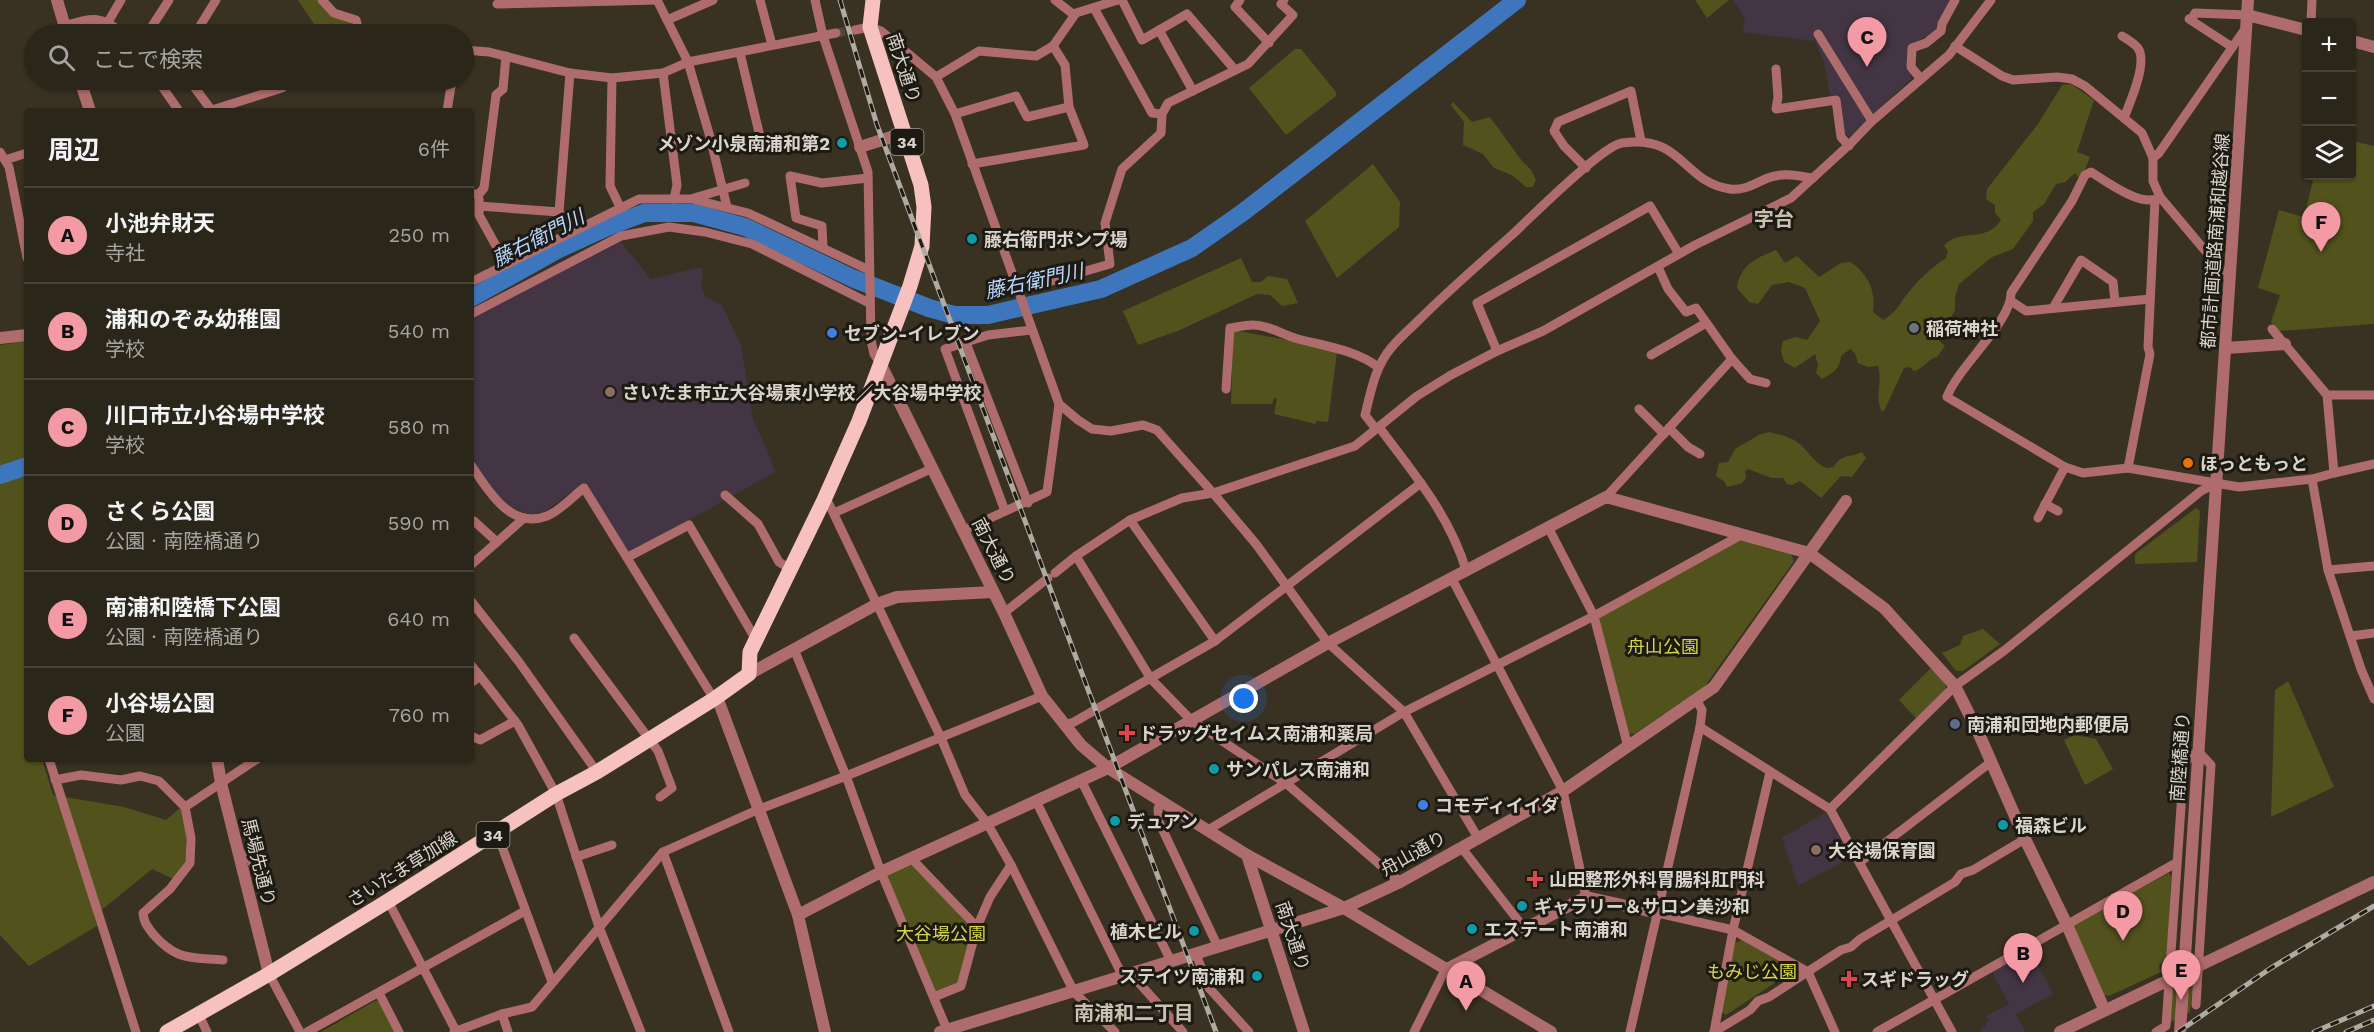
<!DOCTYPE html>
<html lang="ja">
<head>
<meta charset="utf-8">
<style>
  body { margin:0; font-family:"Work Sans","Noto Sans JP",sans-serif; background:#373227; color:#f1f3f6 }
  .controls { position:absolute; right:18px; top:18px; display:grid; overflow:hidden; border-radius:6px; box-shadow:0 2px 4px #0004 }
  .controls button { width:54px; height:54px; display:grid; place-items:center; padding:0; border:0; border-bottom:2px solid #474339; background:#2b261a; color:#f1f3f6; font:30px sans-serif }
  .you { position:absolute; left:1244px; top:699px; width:21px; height:21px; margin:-15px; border:4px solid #fff; border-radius:50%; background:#1a73e8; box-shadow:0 0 0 9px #1a73e833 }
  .badge { display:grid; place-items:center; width:39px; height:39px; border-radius:50%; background:#f49aa5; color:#111; font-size:20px; font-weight:700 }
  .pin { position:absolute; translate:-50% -50px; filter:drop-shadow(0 2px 3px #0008) }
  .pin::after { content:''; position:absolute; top:32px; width:21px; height:18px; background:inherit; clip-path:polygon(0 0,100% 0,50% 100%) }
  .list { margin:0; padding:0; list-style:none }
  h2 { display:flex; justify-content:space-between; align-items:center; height:78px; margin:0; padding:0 24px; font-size:26px }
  h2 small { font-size:20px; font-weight:400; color:#a6a5a2 }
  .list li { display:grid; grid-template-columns:39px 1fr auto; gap:18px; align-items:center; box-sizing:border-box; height:96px; padding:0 24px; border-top:2px solid #474339 }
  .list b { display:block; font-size:22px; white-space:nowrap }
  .list p { margin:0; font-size:20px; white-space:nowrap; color:#a6a5a2 }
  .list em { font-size:20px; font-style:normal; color:#a6a5a2 }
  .icon { flex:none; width:33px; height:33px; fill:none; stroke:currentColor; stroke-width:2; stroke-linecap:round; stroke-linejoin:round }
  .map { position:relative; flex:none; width:2374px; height:1032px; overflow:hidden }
  .search { position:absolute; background:#2b261a; box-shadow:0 2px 4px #0004; left:24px; top:24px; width:450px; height:66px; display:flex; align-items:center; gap:15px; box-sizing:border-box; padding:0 21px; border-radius:33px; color:#a6a5a2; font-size:22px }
  .panel { position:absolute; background:#2b261a; box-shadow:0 2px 4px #0004; left:24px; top:108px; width:450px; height:654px; border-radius:6px }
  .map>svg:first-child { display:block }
</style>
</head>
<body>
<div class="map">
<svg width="2374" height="1032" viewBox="0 0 2374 1032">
  <rect width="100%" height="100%" fill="#393223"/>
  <g fill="#433543">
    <path d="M1733 0H1950L1937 30 1908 47 1911 79 1851 136H1848L1844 130 1839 95H1830L1825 65 1815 41 1743 32 1745 18Z"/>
    <path d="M621 242 651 279 702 267 703 274 701 286 705 296 722 305 741 345 753 420 767 449 775 472 632 552 627 551 586 484 580 485 546 511 528 514 506 505 471 460V318Z"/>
    <path d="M1826 812 1850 858 1798 886 1782 838Z"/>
    <path d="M2031 951 2053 994 2016 1014 2025 1032H1981L1980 1030 1986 1026 1985 1023 1989 1021 1986 1016 2009 1004 1992 972Z"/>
  </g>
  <g fill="#52531c">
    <path d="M298 0H318L331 15 353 24 355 34H327L314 24Z"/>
    <path d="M1695 0H1729L1707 18Z"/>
    <path d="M1295 49H1301L1336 92V96L1286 135 1249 88Z"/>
    <path d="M2071 84 2094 100 2077 152 2090 157 2085 170 2079 178 2075 173 2065 182 2056 184 2044 204 2033 212V221L2013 249 1992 257 1959 284 1955 297V310L1938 340 1945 346 1937 357C1927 359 1925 368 1914 371L1910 367 1904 368 1885 409 1882 412C1874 396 1883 384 1878 366L1868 367 1858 363 1855 353 1850 349 1841 356C1840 369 1833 373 1822 379L1816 373 1818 365 1815 354 1795 368 1784 362 1781 350 1783 341 1796 337 1807 340 1820 321 1805 288 1789 282 1772 285 1758 304 1749 302 1737 288C1740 265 1756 258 1776 250L1785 263 1797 256 1819 277 1841 263 1851 262C1868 275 1876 290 1873 312L1883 320C1899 310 1897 306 1908 293 1919 279 1931 268 1946 258L1948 251 1944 246C1960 227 1986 244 2001 220L1995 213V205L1986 199 1987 189 2038 124 2062 85Z"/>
    <path d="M1453 102 1472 122 1490 117 1522 161 1531 170 1536 180 1533 187H1526L1512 175 1494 168 1483 154 1463 145 1464 122 1451 105Z"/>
    <path d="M2352 141 2374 146V324L2279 331 2271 322 2280 295 2258 288 2279 210 2304 217 2314 176H2352Z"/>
    <path d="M1373 164 1400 202 1399 227 1337 278 1305 221Z"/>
    <path d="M1241 258 1252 282H1261L1268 276 1287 279 1298 303 1282 306 1270 295 1257 294 1180 330 1138 345 1123 311Z"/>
    <path d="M1233 330 1282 339 1337 352 1328 422 1316 421V424L1274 414 1277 399 1274 398 1272 404H1231Z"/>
    <path d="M27 341V759H42L53 795 124 807 166 820 181 807 186 834V860L173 879 152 869 94 916 97 926 29 966 0 935V345Z"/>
    <path d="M1769 432C1779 435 1789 436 1797 442 1808 450 1813 462 1826 468L1834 467C1841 453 1851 458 1862 452L1866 458 1852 477 1841 476 1821 498 1800 481 1792 485 1787 484 1783 478H1772L1748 469 1745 471 1746 478 1742 483 1727 487 1725 482 1716 476 1719 463 1728 462 1735 449 1759 435Z"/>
    <path d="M2196 508 2200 511 2197 562 2135 564V554Z"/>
    <path d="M1744 539 1791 554 1794 561 1705 686 1634 734 1627 733 1598 623 1601 616Z"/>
    <path d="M1983 629 2000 644 1963 671H1956L1942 653 1960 645 1963 636Z"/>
    <path d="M1931 668 1946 685 1945 691 1916 718 1899 700Z"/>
    <path d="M2288 681 2334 787 2271 817 2275 690Z"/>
    <path d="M2075 735 2096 739 2113 769 2085 785 2064 740Z"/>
    <path d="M912 859 977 927 961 986 934 997 881 872Z"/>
    <path d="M2169 873 2171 876 2167 956 2159 966 2161 972 2109 996 2104 995 2072 926Z"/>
    <path d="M1742 940 1788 966 1790 973 1726 1015 1721 1011 1735 943Z"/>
    <path d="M2194 977 2190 1012 2169 1023 2172 989Z"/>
    <path d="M375 1001H378L394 1032H321Z"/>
  </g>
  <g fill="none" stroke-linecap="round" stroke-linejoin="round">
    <g stroke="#3e76bd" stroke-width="18">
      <path d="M471 298 559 249 607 227 644 213H694L745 227 852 278 929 308 954 315H988L1101 289 1192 248 1242 213 1517 0"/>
      <path d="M0 475 27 466"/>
    </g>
    <path stroke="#514a3c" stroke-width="9" stroke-dasharray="9 4.5" stroke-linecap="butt" d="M836 33 855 30"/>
    <g stroke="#ae6d6c" stroke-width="9">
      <path d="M322 0 334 13 356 20 360 34"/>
      <path d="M657 0 688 62 710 137 727 207"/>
      <path d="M760 0 772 45"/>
      <path d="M815 0 823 36 868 172 871 340 874 354 880 363"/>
      <path d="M1055 0 1074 15"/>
      <path d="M1122 0 1142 40 1187 14 1235 70"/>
      <path d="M1240 0 1235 7 1269 43"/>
      <path d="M497 4 657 0"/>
      <path d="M1094 8 1152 113 1162 114"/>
      <path d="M2189 19 2232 47"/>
      <path d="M667 20 713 0"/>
      <path d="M2191 20 2195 13 2247 15"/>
      <path d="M108 22 121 0"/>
      <path d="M2311 22 2312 0"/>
      <path d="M64 26C95 17 98 15 124 34"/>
      <path d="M855 30 870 27 881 31 936 77 955 114 1059 404 1047 492 962 531"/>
      <path d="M1159 30 1193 91"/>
      <path d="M147 34 169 0"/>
      <path d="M195 34 216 0"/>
      <path d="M1818 34 1872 121"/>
      <path d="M2122 36C2127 39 2134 43 2138 48 2148 63 2130 102 2124 118"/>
      <path d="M1955 46 2002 76 2013 80 2057 77 2072 79 2085 86 2142 133 2153 158"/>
      <path d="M464 50 489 52 570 73 612 78 663 73 688 62 836 33"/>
      <path d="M740 53 762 145"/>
      <path d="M1776 69 1778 97 1776 109 1836 100 1841 137 1849 146"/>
      <path d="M570 73 559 212 573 231"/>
      <path d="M663 73 677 185 674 199"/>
      <path d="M936 77 979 51 1036 56 1053 46 1076 13 1118 0"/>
      <path d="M612 78 610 186 620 207"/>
      <path d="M1921 79 1911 67 1912 48 1926 43 1941 31 1942 24 1955 0"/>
      <path d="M163 80V88L179 111"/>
      <path d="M189 80 212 111"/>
      <path d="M196 89 212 80"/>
      <path d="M212 110 282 88V80"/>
      <path d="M447 111 452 80"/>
      <path d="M955 114 1016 96 1027 117 1069 107"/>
      <path d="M0 152 9 167 27 258"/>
      <path d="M5 160 27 153"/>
      <path d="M972 164 1084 145 1069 107 1065 65 1053 46"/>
      <path d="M1586 168 1564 146 1554 131 1558 122 1631 91 1641 141"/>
      <path d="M471 194H479L484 188 496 95 503 89 506 56"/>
      <path d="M2160 197C2143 209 2107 182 2091 172L2085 175 2072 201 2011 293C2012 321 1957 368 1947 397L2065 467 2083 473 2128 468 2239 487 2312 479"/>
      <path d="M694 198 745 183"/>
      <path d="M479 199V215L506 264"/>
      <path d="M479 206 559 212"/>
      <path d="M823 248 822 226 796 218 790 176 822 183 868 178"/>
      <path d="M1658 267 1668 289 1686 312 1696 308 1732 359 1750 379 1766 383"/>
      <path d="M2229 279 2160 197 2153 181V158L2159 153 2245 29"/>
      <path d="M471 282 639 199H692L748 213 869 270"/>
      <path d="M1017 291 1110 264 1105 223 1122 169 1161 133 1162 114 1168 103 1248 64 1293 15 1281 4 1284 0"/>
      <path d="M2011 301 2026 311 2150 299"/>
      <path d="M2053 308 2081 260 2113 282 2115 302"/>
      <path d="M471 314 621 236 669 227 705 232 752 244 869 303"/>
      <path d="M2272 329 2327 395 2334 473 2312 479 2328 570 2361 669 2374 699"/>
      <path d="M966 343 1028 503"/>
      <path d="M1497 351 1477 303 1650 206 1679 254"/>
      <path d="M1651 355 1706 323"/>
      <path d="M1226 389 1230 328C1237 327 1245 325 1253 325 1269 325 1283 335 1298 339 1325 346 1355 350 1378 367"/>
      <path d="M2327 395H2374"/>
      <path d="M1059 404 1078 420 1092 429 1111 431 1143 425 1157 430 1213 493 1256 544 1328 643 1404 712 1478 838"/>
      <path d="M1639 409 1664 434"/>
      <path d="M1379 427C1413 473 1449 514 1466 570"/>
      <path d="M1669 428 1688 447 1700 454"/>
      <path d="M1376 429 1365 415C1371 391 1375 367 1391 348 1400 337 1411 328 1420 319 1450 289 1483 261 1514 233 1532 216 1602 146 1622 143 1683 134 1682 182 1730 189 1745 191 1755 183 1768 178 1783 172 1798 176 1813 178"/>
      <path d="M471 465C488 490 510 530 547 516 560 511 573 496 584 488L714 699"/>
      <path d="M2128 468 2150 354 2148 347 2155 200"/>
      <path d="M2334 473 2374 464"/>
      <path d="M725 495 758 524 779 562 790 569"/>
      <path d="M1606 497 1732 359"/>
      <path d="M824 500 829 504 941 738 965 795 987 823 1011 865 1074 992 1115 1032"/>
      <path d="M2045 504 2058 511"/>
      <path d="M1005 511 945 349 988 335 1032 330"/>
      <path d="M834 513 933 468"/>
      <path d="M2038 518 2065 467"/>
      <path d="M1130 520 1215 641"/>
      <path d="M474 521 497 542"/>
      <path d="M1548 527 1594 616 1628 747"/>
      <path d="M1076 556 1151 679 1192 721 1287 784 1400 882"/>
      <path d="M628 557 689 525 756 640"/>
      <path d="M471 565 524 518"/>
      <path d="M2328 570 2374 566"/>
      <path d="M1055 573 1076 556 1130 520 1182 498 1213 493 1355 446 1417 396 1451 375 1497 351 1543 331 1695 245 1791 198 1850 144 1872 121 1949 55 1991 0"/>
      <path d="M1451 577 1563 791 1586 897"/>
      <path d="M471 601 519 662 597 772"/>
      <path d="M1004 613 1048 578"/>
      <path d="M2351 636 2374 633"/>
      <path d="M574 638 658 751 672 788 660 797"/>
      <path d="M794 649 846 776 881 872 948 1032"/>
      <path d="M471 665 480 676"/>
      <path d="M471 683 480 676 518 725 556 794 599 927 641 1032"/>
      <path d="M1065 725 1074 722 1215 641 1421 483"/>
      <path d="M1700 727 1830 809 1952 1032"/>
      <path d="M471 736 480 740 515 721"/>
      <path d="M49 759 136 1032"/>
      <path d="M55 780 81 775 121 780 140 776 159 781 185 807 191 838 190 863 170 889 143 913C144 923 147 926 153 934 177 961 189 957 223 960"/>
      <path d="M1081 780 1171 961"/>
      <path d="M1161 800 1158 809 1159 822 1218 947"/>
      <path d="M1036 801 1123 977"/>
      <path d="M185 807 257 759"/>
      <path d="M1830 809 1955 686 2005 650 2201 491 2215 484"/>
      <path d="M1208 830 1404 712 1594 616 1743 534"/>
      <path d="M497 833 552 982"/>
      <path d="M1461 847 1524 928"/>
      <path d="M663 852 729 1032"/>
      <path d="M240 857 248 854 263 885"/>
      <path d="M576 857 612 845"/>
      <path d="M912 859 977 927"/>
      <path d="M1860 862 1991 762"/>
      <path d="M388 901 456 1031"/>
      <path d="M1658 913 1733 930 1808 972 1835 1032"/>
      <path d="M1196 954 1209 988 1249 1032"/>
      <path d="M269 974 300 1032"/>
      <path d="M1131 974 1183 1032"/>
      <path d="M379 993 399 1032"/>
      <path d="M934 997 961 986 977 927 990 897 1011 865"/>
      <path d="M198 1013 207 1032"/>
      <path d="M502 1014 508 1032"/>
      <path d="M307 1032 525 911"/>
      <path d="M454 1032 502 1014 532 1007 663 852 757 810 846 776 1042 696"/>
      <path d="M1414 1032 1445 970"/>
      <path d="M1630 1032 1700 727 1702 710 1696 699"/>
      <path d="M1714 1032 1750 1010 1758 1001 1769 997 1841 950 1851 947 1860 939 1955 882 1961 874 1973 870 2025 839"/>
      <path d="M1714 1032 1733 930 1770 772"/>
      <path d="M1877 1032 2176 863"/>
      <path d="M2156 1032 2166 1026 2184 763 2198 751 2211 765 2196 1005"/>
    </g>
    <g stroke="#ae6d6c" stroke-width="12">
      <path d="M57 0 67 34"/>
      <path d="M2247 15 2306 30"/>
      <path d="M2352 41 2374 47"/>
      <path d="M80 80 90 111"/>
      <path d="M860 147 904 133"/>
      <path d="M0 338 27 335"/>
      <path d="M2226 348 2285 344"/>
      <path d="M880 363 1004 613 1042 696 1081 745 1108 768 1247 855 1344 908 1551 1032"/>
      <path d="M749 674 877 604 897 597 993 592"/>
      <path d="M717 697 798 915 825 1032"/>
      <path d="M217 759 221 783 269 974"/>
      <path d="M1247 855 1304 1032"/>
      <path d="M798 915 881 872 1108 768 1328 643 1606 497 1809 553 1884 608 1955 686 1979 734 2025 839 2067 925 2104 1009"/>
      <path d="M1445 970 1586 897 1658 913"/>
      <path d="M940 1032 1344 908 1400 882 1563 791 1714 687 1846 501"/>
      <path d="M2060 1032 2374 882"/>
      <path d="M2180 1032 2248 0"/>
    </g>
    <path stroke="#f7c1bf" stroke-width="15" d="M167 1032 269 974 388 901 556 794 597 772 714 699 749 674 750 652 824 500 859 421 910 286 922 246 924 207 921 185 870 27 873 0"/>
    <g stroke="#b0aba0" stroke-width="5">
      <g id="rail">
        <path d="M840 0 877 125 1216 1032"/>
        <path d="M2178 1032 2271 968 2374 906"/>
        <path d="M2314 1032 2374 1006"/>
        <path d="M2346 1032 2374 1020"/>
      </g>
    </g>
    <use href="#rail" stroke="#1d1a14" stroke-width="3" stroke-dasharray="9" stroke-linecap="butt"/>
  </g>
  <g fill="#0f9aa8" stroke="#1d1a14" stroke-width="2">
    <circle cx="842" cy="143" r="6"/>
    <circle cx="972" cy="239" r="6"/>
    <circle cx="1214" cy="769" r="6"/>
    <circle cx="1115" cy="821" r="6"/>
    <circle cx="2003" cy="825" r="6"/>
    <circle cx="1522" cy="906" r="6"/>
    <circle cx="1472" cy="929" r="6"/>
    <circle cx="1194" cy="931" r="6"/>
    <circle cx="1257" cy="976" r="6"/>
  </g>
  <circle fill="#6b7280" stroke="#1d1a14" stroke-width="2" cx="1914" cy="328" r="6"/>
  <g fill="#3f7fe0" stroke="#1d1a14" stroke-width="2">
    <circle cx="832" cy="333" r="6"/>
    <circle cx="1423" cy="805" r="6"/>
  </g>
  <g fill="#8d6e63" stroke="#1d1a14" stroke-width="2">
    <circle cx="610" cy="392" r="6"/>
    <circle cx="1816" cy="850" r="6"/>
  </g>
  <circle fill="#e8710a" stroke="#1d1a14" stroke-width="2" cx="2188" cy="463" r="6"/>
  <circle fill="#5c6f8a" stroke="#1d1a14" stroke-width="2" cx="1955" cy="724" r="6"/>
  <g fill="#e0444e" stroke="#1d1a14" stroke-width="2">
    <path d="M1124 724h6v6h6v6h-6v6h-6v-6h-6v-6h6z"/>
    <path d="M1532 870h6v6h6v6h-6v6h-6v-6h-6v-6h6z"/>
    <path d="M1846 970h6v6h6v6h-6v6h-6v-6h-6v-6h6z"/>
  </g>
  <g text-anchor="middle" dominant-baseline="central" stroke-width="6" stroke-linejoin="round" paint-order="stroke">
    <g fill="#1d1a14" stroke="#a19d94" stroke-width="1.5">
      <rect x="890.5" y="129" width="33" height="26" rx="4.5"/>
      <rect x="476.5" y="822" width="33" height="26" rx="4.5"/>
    </g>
    <g font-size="16" font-weight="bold" fill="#d9d5cb">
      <text x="907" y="142">34</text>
      <text x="493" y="835">34</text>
    </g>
    <g font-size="18" fill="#d9d5cb" stroke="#1d1a14">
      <text transform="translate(904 68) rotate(72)">南大通り</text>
      <text transform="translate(2215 241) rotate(-86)">都市計画道路南浦和越谷線</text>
      <text transform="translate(994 551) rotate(63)">南大通り</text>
      <text transform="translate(2180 757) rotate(-86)">南陸橋通り</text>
      <text transform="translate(1413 853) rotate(-29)">舟山通り</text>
      <text transform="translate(259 862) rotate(76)">馬場先通り</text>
      <text transform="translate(402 869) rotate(-32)">さいたま草加線</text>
      <text transform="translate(1293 936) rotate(72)">南大通り</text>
    </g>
    <g font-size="18" font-weight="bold" fill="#d9d5cb" stroke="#1d1a14" text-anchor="start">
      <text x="830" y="143" text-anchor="end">メゾン小泉南浦和第2</text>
      <text x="984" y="239">藤右衛門ポンプ場</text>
      <text x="1926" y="328">稲荷神社</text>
      <text x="844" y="333">セブン-イレブン</text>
      <text x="622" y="392">さいたま市立大谷場東小学校／大谷場中学校</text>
      <text x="2200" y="463">ほっともっと</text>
      <text x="1967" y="724">南浦和団地内郵便局</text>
      <text x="1139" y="733">ドラッグセイムス南浦和薬局</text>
      <text x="1226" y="769">サンパレス南浦和</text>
      <text x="1435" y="805">コモディイイダ</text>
      <text x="1127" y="821">デュアン</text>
      <text x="2015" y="825">福森ビル</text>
      <text x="1828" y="850">大谷場保育園</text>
      <text x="1549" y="879">山田整形外科胃腸科肛門科</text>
      <text x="1534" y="906">ギャラリー＆サロン美沙和</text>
      <text x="1484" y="929">エステート南浦和</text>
      <text x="1182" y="931" text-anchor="end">植木ビル</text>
      <text x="1245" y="976" text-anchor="end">ステイツ南浦和</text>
      <text x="1861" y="979">スギドラッグ</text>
    </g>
    <g font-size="18" fill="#d4d74e" stroke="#1d1a14">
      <text x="1663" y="646">舟山公園</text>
      <text x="941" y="933">大谷場公園</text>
      <text x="1752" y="971">もみじ公園</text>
    </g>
    <g font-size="20" font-weight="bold" fill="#cac2b0" stroke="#1d1a14">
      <text x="1774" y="219">字台</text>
      <text x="1134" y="1013">南浦和二丁目</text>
    </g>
    <g font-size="20" font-style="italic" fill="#b9d6fc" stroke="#1d1a14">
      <text transform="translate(538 238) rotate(-27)">藤右衛門川</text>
      <text transform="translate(1034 281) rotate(-12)">藤右衛門川</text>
    </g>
  </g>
</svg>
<div class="controls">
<button>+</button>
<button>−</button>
<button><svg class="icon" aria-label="layers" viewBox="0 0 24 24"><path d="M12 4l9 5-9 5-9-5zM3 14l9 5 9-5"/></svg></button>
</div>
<div class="you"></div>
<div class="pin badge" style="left:1466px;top:1011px">A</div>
<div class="pin badge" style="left:2023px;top:983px">B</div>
<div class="pin badge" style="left:1867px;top:67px">C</div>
<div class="pin badge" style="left:2123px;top:941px">D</div>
<div class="pin badge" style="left:2181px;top:1000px">E</div>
<div class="pin badge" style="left:2321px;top:252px">F</div>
<div class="search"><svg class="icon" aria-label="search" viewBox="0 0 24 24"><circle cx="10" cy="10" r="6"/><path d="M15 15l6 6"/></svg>ここで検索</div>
<section class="panel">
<h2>周辺<small>6件</small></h2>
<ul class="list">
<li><span class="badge">A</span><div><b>小池弁財天</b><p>寺社</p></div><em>250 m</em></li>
<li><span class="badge">B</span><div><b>浦和のぞみ幼稚園</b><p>学校</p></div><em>540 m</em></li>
<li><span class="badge">C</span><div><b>川口市立小谷場中学校</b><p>学校</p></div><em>580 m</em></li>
<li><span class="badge">D</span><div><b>さくら公園</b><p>公園 · 南陸橋通り</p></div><em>590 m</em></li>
<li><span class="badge">E</span><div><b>南浦和陸橋下公園</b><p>公園 · 南陸橋通り</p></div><em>640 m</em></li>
<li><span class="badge">F</span><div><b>小谷場公園</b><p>公園</p></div><em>760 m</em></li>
</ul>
</section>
</div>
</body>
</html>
